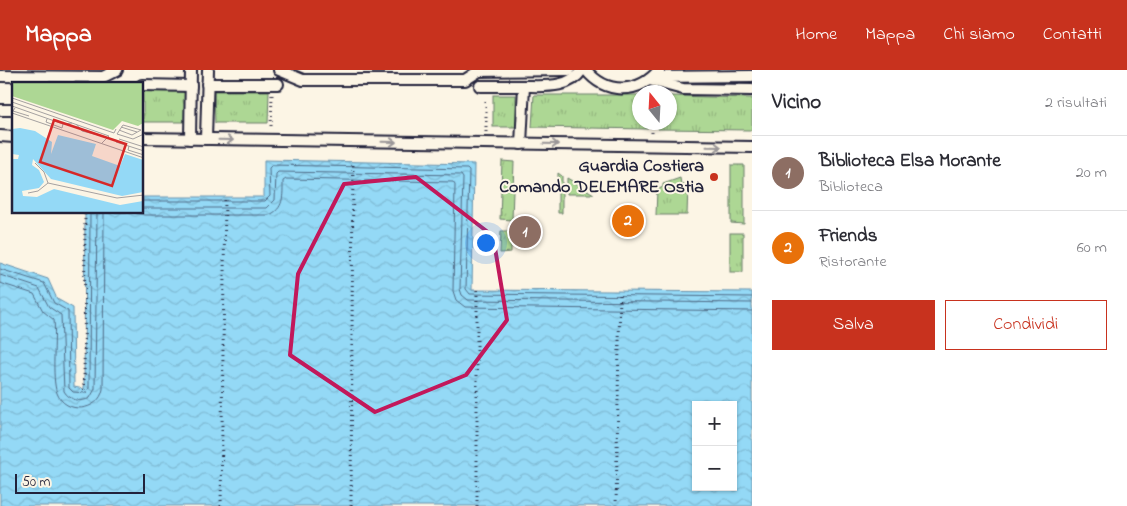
<!DOCTYPE html>
<html lang="it">
<head>
<meta charset="utf-8">
<style>
  body { margin:0; font-family:"Indie Flower",sans-serif; background:#f2f2f3; color:#2b2b33 }
  .controls { position:absolute; right:15px; bottom:15px; display:grid; overflow:hidden; border-radius:0px; box-shadow:0 1px 4px #0004 }
  .controls button { width:45px; height:45px; display:grid; place-items:center; padding:0; border:0; border-bottom:1px solid #e1e1e2; background:#fff; color:#2b2b33; font:25px sans-serif }
  .compass { position:absolute; left:632px; top:15px; width:45px; height:45px; border-radius:50%; background:#fff; box-shadow:0 1px 4px #0004; rotate:342deg }
  .scale { position:absolute; left:15px; bottom:12px; width:130px; box-sizing:border-box; padding-left:5px; border:2px solid #22223b; border-top:0; font-size:14px; line-height:18px; white-space:nowrap; color:#22223b; -webkit-text-stroke:4px #fcf5e5; paint-order:stroke }
  .you { position:absolute; left:485px; top:172px; width:18px; height:18px; margin:-12px; border:4px solid #fff; border-radius:50%; background:#1a73e8; box-shadow:0 0 0 8px #1a73e833 }
  .badge { display:grid; place-items:center; width:32px; height:32px; border-radius:50%; background:#c8321e; color:#fff; font-size:16px; font-weight:700 }
  .pin { position:absolute; translate:-50% -50%; border:2px solid #fff; box-shadow:0 1px 5px #0006 }
  .list { margin:0; padding:0; list-style:none }
  h2 { display:flex; justify-content:space-between; align-items:center; height:65px; margin:0; padding:0 20px; font-size:21px }
  h2 small { font-size:16px; font-weight:400; color:#7c7c81 }
  .list li { display:grid; grid-template-columns:32px 1fr auto; gap:15px; align-items:center; box-sizing:border-box; height:75px; padding:0 20px; border-top:1px solid #e1e1e2 }
  .list b { display:block; font-size:19px; white-space:nowrap }
  .list p { margin:0; font-size:16px; white-space:nowrap; color:#7c7c81 }
  .list em { font-size:16px; font-style:normal; color:#7c7c81 }
  .actions { display:flex; gap:10px; padding:15px 20px }
  .actions a { flex:1; padding:11px 0; border:1px solid #c8321e; border-radius:0px; text-align:center; font-size:18px; color:#c8321e }
  .actions .main { background:#c8321e; color:#fff }
  .map { position:relative; flex:none; width:752px; height:436px; overflow:hidden }
  header { display:flex; align-items:center; gap:30px; box-sizing:border-box; height:70px; padding:0 25px; background:#c8321e; color:#fff }
  header strong { font-size:24px }
  nav { display:flex; gap:28px; margin-inline-start:auto; font-size:18px }
  main { display:flex }
  aside { flex:1; background:#fff }
  .map>svg:first-child { display:block }
</style>
</head>
<body>
<header>
<strong>Mappa</strong>
<nav><a>Home</a><a>Mappa</a><a>Chi siamo</a><a>Contatti</a></nav>
</header>
<main>
<div class="map">
<svg width="752" height="436" viewBox="0 0 752 436">
  <defs>
    <pattern id="grass-tufts" width="24" height="20" patternUnits="userSpaceOnUse" patternTransform="scale(1.25)"><rect width="24" height="20" fill="#add794"/><path d="M3 7l-1-3M5 7V3M7 7l1-3M15 17l-1-3M17 17v-4M19 17l1-3" fill="none" stroke="#95b880"/></pattern>
    <pattern id="water-waves" width="16" height="10" patternUnits="userSpaceOnUse" patternTransform="scale(1.25)"><rect width="16" height="10" fill="#94d9f6"/><path d="M0 5q4-4 8 0t8 0" fill="none" stroke="#7fbad4"/></pattern>
  </defs>
  <rect width="100%" height="100%" fill="#fcf5e5"/>
  <filter id="ink" filterUnits="userSpaceOnUse"><feTurbulence type="fractalNoise" baseFrequency=".02" numOctaves="2"/><feDisplacementMap in="SourceGraphic" scale="10" xChannelSelector="R" yChannelSelector="G"/><feConvolveMatrix kernelMatrix="1 2 1 2 8 2 1 2 1" color-interpolation-filters="sRGB"/></filter>
  <g filter="url(#ink)">
    <g fill="url(#grass-tufts)" stroke="#687c68">
      <path d="M143 20 188 21 187 52H143Z"/>
      <path d="M214 21H269L268 53H215Z"/>
      <rect x="493" y="25" width="23" height="32"/>
      <path d="M534 25H639L640 52 647 53V59L532 57Z"/>
      <path d="M670 26 752 28V60L658 59V53L670 52Z"/>
      <path d="M502 91 514 92 512 150 500 149Z"/>
      <path d="M731 95H744V154L731 153Z"/>
      <path d="M558 103 562 106V143H558Z"/>
      <path d="M567 108 594 124H567Z"/>
      <path d="M680 108 681 114 688 115 687 145H656L657 120 663 117V114Z"/>
      <path d="M501 161H511V182L500 183Z"/>
      <rect x="730" y="163" width="13" height="39"/>
    </g>
    <path fill="url(#water-waves)" stroke="#6690ab" fill-rule="evenodd" d="M264 90 474 94 472 220 752 222V436H0V193L48 209 57 229 73 238 74 317 84 319 85 143 142 142 143 127H264ZM696 335H733V417H696Z"/>
    <g fill="none" stroke-linecap="round" stroke-linejoin="round">
      <g stroke="#506b86" stroke-width="1">
        <path d="M142 131H265L270 126 269 98 272 95 467 99 469 101 466 219 470 224 752 227"/>
        <path d="M142 138H267L275 130 276 104 278 102 461 105 463 108 460 219 462 225 468 230 752 233"/>
        <path d="M133 142 144 145H269C284 139 283 126 283 111L286 109 453 112 455 115 453 221 456 230 465 237 752 241"/>
        <path d="M0 199 44 213 54 233 68 241 69 318 73 322 86 323 89 318 90 142"/>
        <path d="M0 205 39 218 49 237 61 245 64 321C69 330 81 333 90 328L95 319 97 142"/>
        <path d="M0 213 34 224 43 241 54 250C56 269 51 307 57 323 65 345 99 342 103 319L104 142"/>
      </g>
      <g stroke="#22223b" stroke-width="14">
        <g id="service">
          <path d="M279 0 303 10H465L479 1 569 0"/>
          <path d="M586 0C606 25 639 24 659 0"/>
          <path d="M0 6 103 7 117 0"/>
          <path d="M654 7 752 6"/>
          <path d="M649 10 683 19 752 20"/>
          <path d="M207 14H278"/>
          <path d="M142 15 191 16"/>
          <path d="M480 16H524"/>
          <path d="M0 40H14"/>
          <path d="M0 66 14 67"/>
          <path d="M142 68 752 77"/>
          <path d="M190 69 191 0"/>
          <path d="M206 69 208 0"/>
          <path d="M521 74 524 16C544 16 569 19 582 0"/>
        </g>
      </g>
      <g stroke="#22223b" stroke-width="3" stroke-dasharray="1 4" stroke-linecap="butt">
        <path d="M271 56 272 25"/>
        <path d="M486 62V28"/>
        <path d="M652 63V52"/>
        <path d="M477 220V436"/>
        <path d="M84 320 85 142"/>
        <path d="M221 436 225 127"/>
        <path d="M351 436 353 92"/>
        <path d="M616 436 620 221"/>
      </g>
      <use href="#service" stroke="#fcf5e5" stroke-width="10"/>
    </g>
    <defs><path id="oneway-shaft" d="M-6 0H5M1.5-3L5.5 0L1.5 3" fill="none" stroke-width="1.6" stroke-linecap="round" stroke-linejoin="round" transform="scale(1.25)"/></defs>
    <g stroke="#9a9698">
      <use href="#oneway-shaft" transform="translate(226 70) rotate(1)"/>
      <use href="#oneway-shaft" transform="translate(389 72) rotate(1)"/>
      <use href="#oneway-shaft" transform="translate(551 74) rotate(1)"/>
      <use href="#oneway-shaft" transform="translate(714 77) rotate(1)"/>
    </g>
  </g>
  <path fill="none" stroke="#c2185b" stroke-width="4" stroke-linejoin="round" d="M416 107 493 166 507 250 466 305 375 342 290 285 298 204 344 114Z"/>
  <circle fill="#c8321e" stroke="#fcf5e5" stroke-width="2" cx="714" cy="107" r="5"/>
  <g text-anchor="middle" dominant-baseline="central" stroke-width="4" stroke-linejoin="round" paint-order="stroke">
    <g font-size="18" font-weight="bold" fill="#22223b" stroke="#fcf5e5" text-anchor="end">
      <text x="704" y="97">Guardia Costiera<tspan x="704" dy="21">Comando DELEMARE Ostia</tspan></text>
    </g>
  </g>
  <g transform="translate(12 12)">
    <rect width="131" height="131" fill="#fcf5e5"/>
    <path d="M0 0H131V41L126 44 110 39 101 48 0 14Z" fill="#add794"/>
    <path d="M8 46 23 49 40 60 39 72 46 53 84 62 80 74 108 84 113 72 131 78V110L110 114 39 97 21 77 20 83 27 88 32 100 27 106 10 109 11 114 25 115 42 107 108 123 131 119V131H0V77H6L7 73 0 72V47Z" fill="#94d9f6"/>
    <path fill="none" stroke="#a5a1a1" stroke-width="1" d="M0 16 102 51 104 47M0 20 97 54 89 62M0 24 51 42 60 41M3 26 1 29 17 34M0 31 132 76M35 37 34 40 50 46 51 42M64 42 70 49 94 55M109 45 125 50M107 48 120 53 129 48M129 48 111 43 105 52 121 57 132 52M107 57 132 65M104 60 132 69M117 64 116 68 132 73M36 101 105 116 132 113M16 111 26 109 36 101 32 90 23 81"/>
    <path fill="#d62828" fill-opacity="0.15" stroke="#d62828" stroke-width="2.5" d="M42 38 114 62 100 104 28 80Z"/>
    <rect width="131" height="131" fill="none" stroke="#22223b" stroke-width="2.5"/>
  </g>
</svg>
<div class="controls">
<button>+</button>
<button>−</button>
</div>
<svg class="compass" viewBox="-18 -18 36 36"><path d="M0-13l5 13h-10z" fill="#e53935"/><path d="M0 13l5-13h-10z" fill="#7c7c81"/></svg>
<div class="scale">50 m</div>
<div class="you"></div>
<div class="pin badge" style="left:525px;top:162px;background:#8d6e63">1</div>
<div class="pin badge" style="left:628px;top:151px;background:#e8710a">2</div>
</div>
<aside>
<h2>Vicino<small>2 risultati</small></h2>
<ul class="list">
<li><span class="badge" style="background:#8d6e63">1</span><div><b>Biblioteca Elsa Morante</b><p>Biblioteca</p></div><em>20 m</em></li>
<li><span class="badge" style="background:#e8710a">2</span><div><b>Friends</b><p>Ristorante</p></div><em>60 m</em></li>
</ul>
<div class="actions"><a class="main">Salva</a><a>Condividi</a></div>
</aside>
</main>
</body>
</html>
